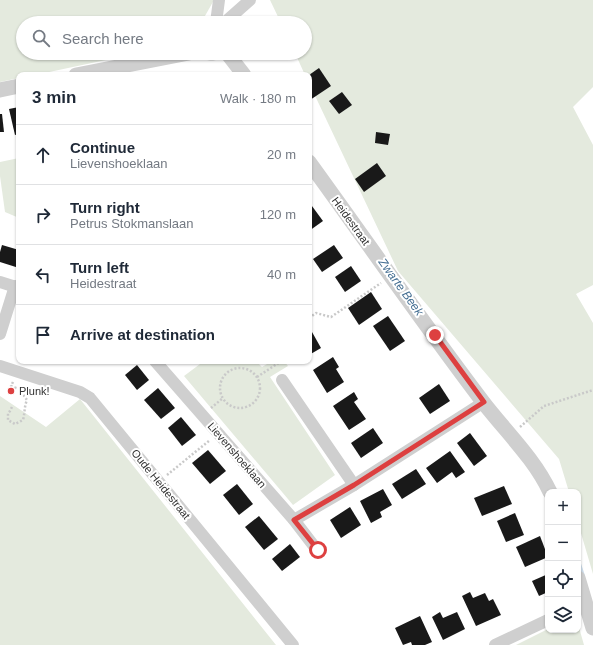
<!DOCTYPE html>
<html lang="en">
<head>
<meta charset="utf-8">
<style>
  body { margin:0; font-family:Helvetica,sans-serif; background:#f6f6f7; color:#1f2937 }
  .controls { position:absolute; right:12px; bottom:12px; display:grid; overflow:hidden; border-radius:8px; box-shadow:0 1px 3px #0004 }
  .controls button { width:36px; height:36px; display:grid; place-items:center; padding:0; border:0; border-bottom:1px solid #e0e1e3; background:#fff; color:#1f2937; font:20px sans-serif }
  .stop { position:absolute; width:12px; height:12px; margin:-9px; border:3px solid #dd4040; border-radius:50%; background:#fff }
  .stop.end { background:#dd4040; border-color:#fff; box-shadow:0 1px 4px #0008 }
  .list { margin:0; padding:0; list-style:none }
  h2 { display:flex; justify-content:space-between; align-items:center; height:52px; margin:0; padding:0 16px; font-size:17px }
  h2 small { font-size:13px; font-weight:400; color:#747a83 }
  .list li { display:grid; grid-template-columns:26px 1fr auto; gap:12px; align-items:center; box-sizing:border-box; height:60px; padding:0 16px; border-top:1px solid #e0e1e3 }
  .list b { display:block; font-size:15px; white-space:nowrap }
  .list p { margin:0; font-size:13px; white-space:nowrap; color:#747a83 }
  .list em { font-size:13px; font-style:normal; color:#747a83 }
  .icon { flex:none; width:22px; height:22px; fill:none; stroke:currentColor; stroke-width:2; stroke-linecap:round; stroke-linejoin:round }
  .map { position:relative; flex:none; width:593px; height:645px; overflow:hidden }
  .search { position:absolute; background:#fff; box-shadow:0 1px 3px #0004; left:16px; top:16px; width:296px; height:44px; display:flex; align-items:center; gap:10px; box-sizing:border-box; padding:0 14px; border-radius:22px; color:#747a83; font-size:15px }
  .panel { position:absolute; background:#fff; box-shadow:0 1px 3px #0004; left:16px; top:72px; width:296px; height:292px; border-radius:8px }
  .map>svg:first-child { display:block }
</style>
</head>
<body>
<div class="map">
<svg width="593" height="645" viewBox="0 0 593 645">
  <rect width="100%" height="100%" fill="#fff"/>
  <g fill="#e4eade">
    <path d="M0 0H214L201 23H23V53H139L35 75H19V78L0 82Z"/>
    <path d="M270 0H593V87L573 107 593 145V285L576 294 593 323V574L578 523V492H569L559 459 398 271 309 83V75H305L295 53H305V23H281Z"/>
    <path d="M19 158V218L5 212 0 176V162Z"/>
    <path d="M204 361H256L262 367 272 361H284L288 366 270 377 335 475 293 505 184 376Z"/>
    <path d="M0 396 46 427 80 399 276 645H0Z"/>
    <path d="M578 624 584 645H516L548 629 578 630Z"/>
  </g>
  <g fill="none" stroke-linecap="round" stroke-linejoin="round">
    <path stroke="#cfdeec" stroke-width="4" d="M578 561 583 576"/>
  </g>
  <g fill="#191919">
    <path d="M319 68 331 86 310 100 309 99V75Z"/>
    <path d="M342 92 352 105 339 114 329 101Z"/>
    <path d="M19 107V134L15 135 9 109Z"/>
    <path d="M0 114H2L4 132H0Z"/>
    <path d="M376 132 390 134 388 145 375 143Z"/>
    <path d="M377 163 386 176 364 192 355 179Z"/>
    <path d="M309 202 323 221 309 231Z"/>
    <path d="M2 245 19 250V268L0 262V252Z"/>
    <path d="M334 245 343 258 322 272 313 259Z"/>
    <path d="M351 266 361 281 345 292 335 277Z"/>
    <path d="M371 292 382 309 359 325 348 308Z"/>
    <path d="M388 316 405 341 390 351 373 326Z"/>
    <path d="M312 332 321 348 309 355V334Z"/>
    <path d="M333 357 339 367 336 369 344 382 327 393 313 370Z"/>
    <path d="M137 365 149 380 137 390 125 375Z"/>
    <path d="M439 384 450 401 430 414 419 398Z"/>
    <path d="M158 388 175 408 161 419 144 400Z"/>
    <path d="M354 392 358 399 354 402 366 419 349 430 333 406Z"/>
    <path d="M181 417 196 435 182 446 168 428Z"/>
    <path d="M373 428 383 443 361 458 351 443Z"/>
    <path d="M470 433 487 456 474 466 457 443Z"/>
    <path d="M208 450 226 471 210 484 192 463Z"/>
    <path d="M450 451 465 472 456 478 452 472 437 483 426 468Z"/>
    <path d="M416 469 426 484 402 499 392 484Z"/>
    <path d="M237 484 253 504 239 515 223 495Z"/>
    <path d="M504 486 512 504 482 516 474 498Z"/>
    <path d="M383 489 392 505 380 512 382 517 371 523 360 501Z"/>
    <path d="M350 507 361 525 341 538 330 520Z"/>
    <path d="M515 513 524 535 506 542 497 521Z"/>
    <path d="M259 516 278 539 264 550 245 527Z"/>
    <path d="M540 536 548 557 525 567 516 547Z"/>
    <path d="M290 544 300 557 282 571 272 559Z"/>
    <path d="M548 574V592L539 596 532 581Z"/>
    <path d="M470 592 473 598 485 593 489 601 493 599 501 615 476 626 462 596Z"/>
    <path d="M440 612 443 618 457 612 465 629 443 640 432 617Z"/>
    <path d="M420 616 432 642 425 645H412L411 642 403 645 395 628Z"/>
  </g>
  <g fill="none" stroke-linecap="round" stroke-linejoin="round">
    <g stroke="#c9c9c9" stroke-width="2.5" stroke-dasharray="2 2" stroke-linecap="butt">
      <path d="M309 318 316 313 331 317 381 283"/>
      <circle cx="240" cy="388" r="20"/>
      <path d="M257 377 280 362"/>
      <path d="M13 382 11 386 16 388"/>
      <circle cx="11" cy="391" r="2.5"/>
      <path d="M12 407 10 411 8 413V420L15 424 23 420C25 413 24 407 27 400L19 389 16 388"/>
      <path d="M211 408 223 398"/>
      <path d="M520 427 544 406 593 390"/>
      <path d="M167 475 210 440"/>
    </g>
    <g stroke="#cfcfcf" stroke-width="12">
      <path d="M216 23 219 0"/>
      <path d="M224 23 250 0"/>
      <path d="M0 282 19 288"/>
      <path d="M0 334 15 286"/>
      <path d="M155 361 294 520 317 550"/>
      <path d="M0 366 80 392 90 398 293 645"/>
      <path d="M282 380 354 485"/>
      <path d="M294 520 354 485 484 402"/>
      <path d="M495 645 548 620"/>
    </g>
    <g stroke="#cfcfcf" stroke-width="15">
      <path d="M210 53H213"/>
      <path d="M227 53 244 75"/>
      <path d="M76 75 189 53"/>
      <path d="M0 90 19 86"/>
      <path d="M309 162C367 242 423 323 483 402 506 432 534 458 550 492"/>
      <path d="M578 578 593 628"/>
    </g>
  </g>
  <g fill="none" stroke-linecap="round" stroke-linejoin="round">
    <path stroke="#dd4040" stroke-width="5" d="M318 550 294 520 354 485 484 402 435 335"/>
  </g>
  <circle fill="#dd4040" stroke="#fff" stroke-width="1.5" cx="11" cy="391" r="4"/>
  <g text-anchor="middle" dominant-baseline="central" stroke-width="4" stroke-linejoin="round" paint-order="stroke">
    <g font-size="11" fill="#323232" stroke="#fff">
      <text transform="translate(351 221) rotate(54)">Heidestraat</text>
      <text transform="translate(237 455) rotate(49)">Lievenshoeklaan</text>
      <text transform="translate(161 484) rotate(51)">Oude Heidestraat</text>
    </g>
    <g font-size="11" fill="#323232" stroke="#fff" text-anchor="start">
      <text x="19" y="391">Plunk!</text>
    </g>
    <g font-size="12" font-style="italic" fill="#436d91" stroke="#fff">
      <text transform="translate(401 287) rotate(54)">Zwarte Beek</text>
    </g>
  </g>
</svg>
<div class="controls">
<button>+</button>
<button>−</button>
<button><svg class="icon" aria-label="locate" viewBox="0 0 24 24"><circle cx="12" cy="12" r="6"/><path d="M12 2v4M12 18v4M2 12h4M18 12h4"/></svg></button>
<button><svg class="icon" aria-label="layers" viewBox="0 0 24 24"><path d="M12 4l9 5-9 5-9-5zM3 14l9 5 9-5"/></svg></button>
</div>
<div class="stop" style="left:318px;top:550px"></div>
<div class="stop end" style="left:435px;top:335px"></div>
<div class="search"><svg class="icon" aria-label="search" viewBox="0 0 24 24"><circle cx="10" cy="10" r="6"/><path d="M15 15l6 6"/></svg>Search here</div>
<section class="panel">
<h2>3 min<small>Walk · 180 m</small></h2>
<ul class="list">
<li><svg class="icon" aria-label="ahead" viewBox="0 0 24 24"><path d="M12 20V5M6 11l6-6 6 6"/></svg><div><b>Continue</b><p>Lievenshoeklaan</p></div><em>20 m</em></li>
<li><svg class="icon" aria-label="right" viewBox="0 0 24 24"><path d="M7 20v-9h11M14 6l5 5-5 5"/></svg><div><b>Turn right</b><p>Petrus Stokmanslaan</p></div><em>120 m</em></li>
<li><svg class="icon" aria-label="left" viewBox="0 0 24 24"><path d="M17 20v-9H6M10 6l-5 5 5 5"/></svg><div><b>Turn left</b><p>Heidestraat</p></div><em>40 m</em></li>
<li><svg class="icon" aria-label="arrive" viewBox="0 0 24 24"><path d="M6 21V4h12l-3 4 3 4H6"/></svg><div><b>Arrive at destination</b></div></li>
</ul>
</section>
</div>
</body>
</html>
